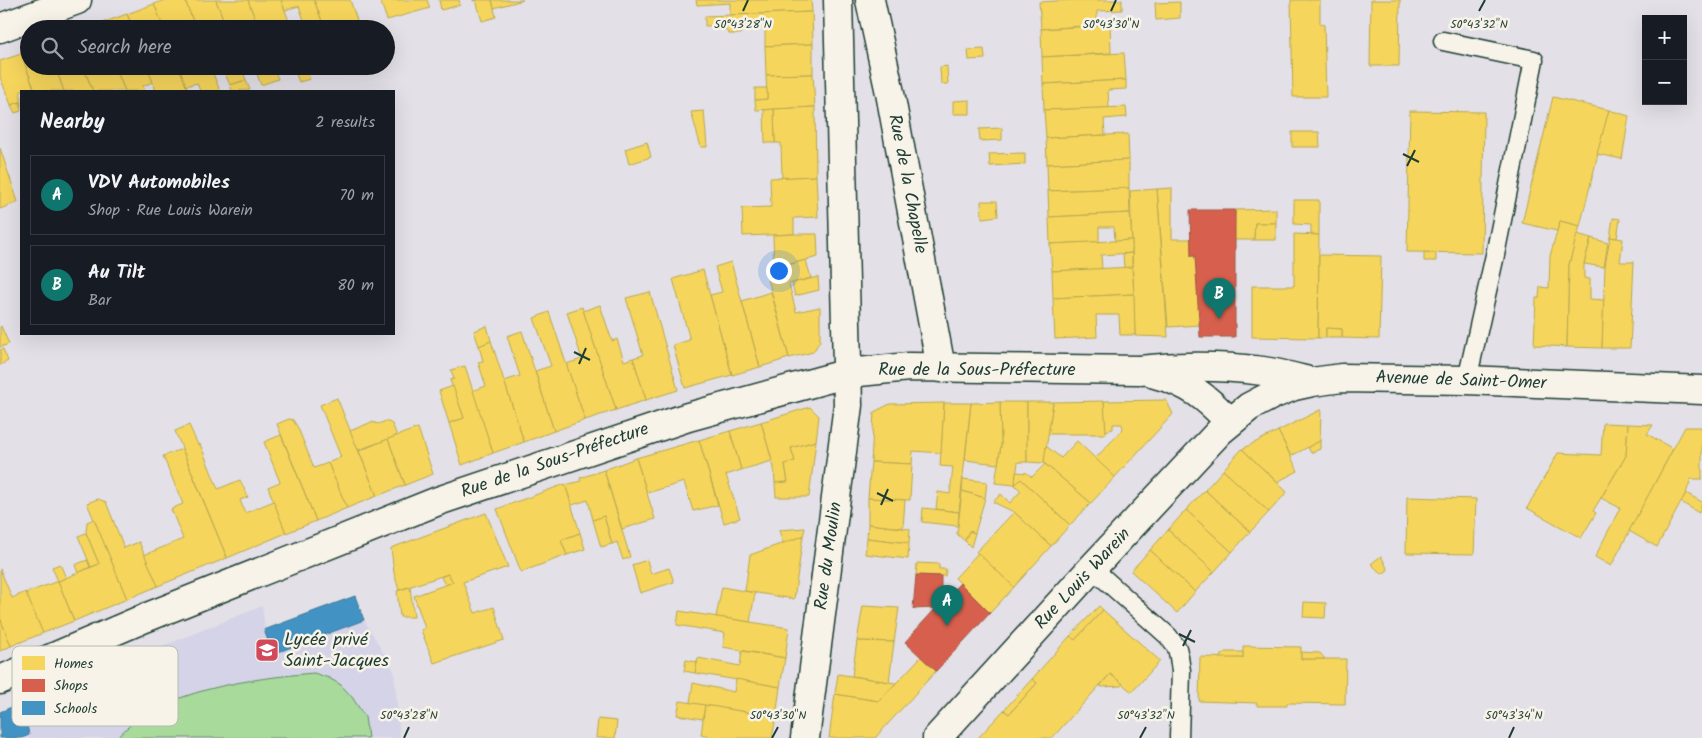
<!DOCTYPE html>
<html lang="en">
<head>
<meta charset="utf-8">
<style>
  body { margin:0; font-family:Kalam,sans-serif; background:#20242c; color:#f1f3f6 }
  .controls { position:absolute; right:15px; top:15px; display:grid; overflow:hidden; border-radius:0px; box-shadow:0 5px 20px #0002 }
  .controls button { width:45px; height:45px; display:grid; place-items:center; padding:0; border:0; border-bottom:1px solid #363941; background:#171b24; color:#f1f3f6; font:25px sans-serif }
  .you { position:absolute; left:778px; top:270px; width:18px; height:18px; margin:-12px; border:4px solid #fff; border-radius:50%; background:#1a73e8; box-shadow:0 0 0 8px #1a73e833 }
  .badge { display:grid; place-items:center; width:32px; height:32px; border-radius:50%; background:#0f766e; color:#fff; font-size:16px; font-weight:700 }
  .pin { position:absolute; translate:-50% -41px; filter:drop-shadow(0 1px 2px #0008) }
  .pin::after { content:''; position:absolute; top:26px; width:18px; height:15px; background:inherit; clip-path:polygon(0 0,100% 0,50% 100%) }
  .list { margin:0; padding:0; list-style:none }
  h2 { display:flex; justify-content:space-between; align-items:center; height:65px; margin:0; padding:0 20px; font-size:21px }
  h2 small { font-size:16px; font-weight:400; color:#9ea1a6 }
  .list li { display:grid; grid-template-columns:32px 1fr auto; gap:15px; align-items:center; box-sizing:border-box; height:80px; margin:0 10px 10px; padding:0 10px; border:1px solid #363941; border-radius:0px }
  .list b { display:block; font-size:19px; white-space:nowrap }
  .list p { margin:0; font-size:16px; white-space:nowrap; color:#9ea1a6 }
  .list em { font-size:16px; font-style:normal; color:#9ea1a6 }
  .icon { flex:none; width:28px; height:28px; fill:none; stroke:currentColor; stroke-width:2; stroke-linecap:round; stroke-linejoin:round }
  .map { position:relative; flex:none; width:1702px; height:738px; overflow:hidden }
  .search { position:absolute; background:#171b24; box-shadow:0 5px 20px #0002; left:20px; top:20px; width:375px; height:55px; display:flex; align-items:center; gap:12px; box-sizing:border-box; padding:0 18px; border-radius:28px; color:#9ea1a6; font-size:19px }
  .panel { position:absolute; background:#171b24; box-shadow:0 5px 20px #0002; left:20px; top:90px; width:375px; height:245px; border-radius:0px }
  .map>svg:first-child { display:block }
</style>
</head>
<body>
<div class="map">
<svg width="1702" height="738" viewBox="0 0 1702 738">
  <rect width="100%" height="100%" fill="#e3e0e7"/>
  <filter id="ink" filterUnits="userSpaceOnUse"><feTurbulence type="fractalNoise" baseFrequency=".02" numOctaves="2"/><feDisplacementMap in="SourceGraphic" scale="10" xChannelSelector="R" yChannelSelector="G"/><feConvolveMatrix kernelMatrix="1 2 1 2 8 2 1 2 1" color-interpolation-filters="sRGB"/></filter>
  <g filter="url(#ink)">
    <path fill="#d5d3e7" d="M355 596 364 620 394 671 400 738H0V712L262 606 265 629Z"/>
    <path fill="#a7da9b" stroke="#638c68" d="M314 673 329 678 341 685 352 697 365 717 368 738H117C157 690 254 678 314 673Z"/>
    <g fill="#f6d55c" stroke="#b6a750">
      <path d="M165 0H185L196 29H164L154 4Z"/>
      <path d="M185 0H216L227 29H196Z"/>
      <path d="M216 0H248L259 29H227Z"/>
      <path d="M248 0H281L292 29H259Z"/>
      <path d="M281 0H314L325 29H307L299 6 285 10Z"/>
      <path d="M314 0H350L360 29H325Z"/>
      <path d="M380 0H427L430 8 387 20Z"/>
      <path d="M439 0H459L460 5 441 10Z"/>
      <path d="M473 0H492L496 17 482 21 476 0 473 1Z"/>
      <path d="M492 0H523L494 8Z"/>
      <path d="M696 0H811L812 12 730 15V3L697 5Z"/>
      <path d="M1073 0H1122V10L1097 11V25L1041 29 1039 2Z"/>
      <path d="M1291 0H1320V25L1324 24 1326 97H1293Z"/>
      <path d="M1371 0H1400L1399 66H1370Z"/>
      <path d="M1180 2V18L1156 20 1155 3Z"/>
      <path d="M154 4 164 29H133L127 14Z"/>
      <path d="M812 12 813 44 765 46V24L747 25 741 34H729L722 25 705 26V16Z"/>
      <path d="M127 14 133 29H101L99 24Z"/>
      <path d="M1110 25 1111 53 1042 57 1041 29Z"/>
      <path d="M813 44V74L766 75 765 46Z"/>
      <path d="M984 49 985 59 969 60 968 50Z"/>
      <path d="M29 51V66H55L64 91H35L21 54Z"/>
      <path d="M1124 53 1126 80 1043 84 1042 57Z"/>
      <path d="M21 54 35 91H21V106L20 102 11 105 0 77V61Z"/>
      <path d="M55 66H83L93 91H64Z"/>
      <path d="M83 66H115L125 91H93Z"/>
      <path d="M115 66H147L153 82 143 86 145 91H125Z"/>
      <path d="M147 66H179L188 91H156Z"/>
      <path d="M179 66H210L220 91H200L197 83 186 86Z"/>
      <path d="M210 66H241L246 80 230 85 222 67 212 70Z"/>
      <path d="M254 66H273L278 79 261 85Z"/>
      <path d="M291 66H305L310 79 299 82 294 69 292 70Z"/>
      <path d="M947 66 948 84H941L940 67Z"/>
      <path d="M813 74 815 107 756 110 755 100 767 99 766 75Z"/>
      <path d="M246 80 250 90 232 91 230 85Z"/>
      <path d="M1126 80V89L1108 90 1109 108 1044 110 1043 84Z"/>
      <path d="M755 88H767V99L755 100Z"/>
      <path d="M1553 97 1609 110 1580 226 1560 221 1557 231 1522 223Z"/>
      <path d="M970 100V114H953V101Z"/>
      <path d="M20 102 21 111 15 113 11 105Z"/>
      <path d="M815 107 816 176 782 178 781 143H775L774 109Z"/>
      <path d="M1126 107 1127 117 1104 119 1105 135 1046 138 1044 110Z"/>
      <path d="M774 109 775 143H765L764 110Z"/>
      <path d="M1609 110 1629 116 1622 159 1597 154Z"/>
      <path d="M704 111 707 147H701L691 112Z"/>
      <path d="M1410 111 1484 112 1482 253 1407 252Z"/>
      <path d="M1002 128V140L980 141 979 129Z"/>
      <path d="M1292 132H1319L1320 147H1292Z"/>
      <path d="M1128 134 1129 160 1047 164 1046 138Z"/>
      <path d="M647 142 651 157 629 164 625 149Z"/>
      <path d="M0 148 18 202 0 209Z"/>
      <path d="M1025 153V164L990 166 989 154Z"/>
      <path d="M1129 160V188L1048 191 1047 164Z"/>
      <path d="M816 176 818 217 794 218V234L743 236 742 208 771 207 770 178Z"/>
      <path d="M1129 188 1130 213 1049 217 1048 191Z"/>
      <path d="M1172 188V239H1191V256H1195L1200 325 1168 327 1157 189Z"/>
      <path d="M1157 189 1168 337 1135 336 1130 191Z"/>
      <path d="M1294 200H1319V235L1311 234V225L1294 224Z"/>
      <path d="M981 201H997L998 216 982 218Z"/>
      <path d="M1276 209V223H1255L1254 240H1234L1235 210Z"/>
      <path d="M1130 213 1132 240 1115 241 1114 227H1099V242L1050 244 1049 217Z"/>
      <path d="M1613 218 1620 219 1617 238 1610 237Z"/>
      <path d="M1560 221 1580 226 1569 265 1567 347 1534 345 1536 298H1539L1540 287 1549 288 1550 256Z"/>
      <path d="M1255 223H1276V240H1254Z"/>
      <path d="M794 234H817L818 257 774 268 773 235Z"/>
      <path d="M1294 234 1319 235 1318 338 1252 337V286H1294Z"/>
      <path d="M1577 234 1591 238 1584 264V278L1590 279V299L1604 300 1602 348 1567 347 1569 265Z"/>
      <path d="M1610 237 1623 239 1620 262H1634L1630 348H1602L1605 266Z"/>
      <path d="M1591 238 1608 243 1604 267 1584 264Z"/>
      <path d="M1132 240V253L1101 255 1102 269 1052 271 1050 244Z"/>
      <path d="M1424 252 1436 253V261H1424Z"/>
      <path d="M1132 253V267L1124 268 1123 254Z"/>
      <path d="M1319 255 1381 256 1379 339 1342 338V329L1326 328V338H1318Z"/>
      <path d="M806 260 811 278 789 284 796 312 820 307V341L813 352 789 358 766 271Z"/>
      <path d="M731 262 760 367 732 375 710 295 722 292 715 267Z"/>
      <path d="M1132 267 1134 294 1053 298 1052 271Z"/>
      <path d="M703 270 732 375 685 388 673 345 690 340 673 279Z"/>
      <path d="M818 277 819 290 795 296 792 283Z"/>
      <path d="M650 292 678 390 646 400 633 358 643 355 626 298Z"/>
      <path d="M771 292 789 358 760 367 742 301Z"/>
      <path d="M1134 294 1135 335H1120L1119 315H1096L1097 337 1055 339 1053 298Z"/>
      <path d="M600 305 612 341 617 339 624 361 633 358 646 400 616 410 583 311Z"/>
      <path d="M582 307 616 410 585 420 566 364 582 359 567 312Z"/>
      <path d="M549 312 585 420 554 431 535 371 551 366 534 318Z"/>
      <path d="M1 326 9 344 0 347V327Z"/>
      <path d="M487 326 491 341 479 346 474 331Z"/>
      <path d="M1326 328 1342 329V338H1326Z"/>
      <path d="M522 331 554 431 524 442 504 381 520 376 507 336Z"/>
      <path d="M491 341 524 442 493 453 472 391 486 386 478 362 483 361 479 346Z"/>
      <path d="M3 349 8 361 0 365V350Z"/>
      <path d="M465 366 493 453 462 465 449 423 464 418 450 380 454 379 451 370Z"/>
      <path d="M453 386 464 418 449 423 439 391Z"/>
      <path d="M337 398 377 496 347 508 328 463 341 457 320 405Z"/>
      <path d="M1166 400 1173 414 1115 477 1095 459 1123 429 1122 424H1113V429L1105 431 1104 401Z"/>
      <path d="M1104 401 1106 434H1048L1053 402Z"/>
      <path d="M1000 402H1027V462H1018L1015 485 995 483 1001 445Z"/>
      <path d="M1000 402 1001 445 998 464 965 460 971 403Z"/>
      <path d="M1027 402H1053L1044 463 1027 462Z"/>
      <path d="M944 403H971L959 512 936 509 938 492 950 494 953 467 940 466Z"/>
      <path d="M944 403 941 453 913 451 912 464 871 462 874 412 890 404Z"/>
      <path d="M810 407 819 416 816 441 791 448 795 461 785 464 788 482 775 483 774 468 761 422Z"/>
      <path d="M1320 410H1321L1320 441 1291 456 1278 431Z"/>
      <path d="M289 419 293 420 298 428 314 468 328 463 347 508 316 521 277 424Z"/>
      <path d="M386 421 392 424 397 436 358 450 350 431 372 422 378 424Z"/>
      <path d="M761 422 772 461 741 470 730 431Z"/>
      <path d="M1603 423 1628 424 1626 456 1593 511 1596 513 1581 538 1527 508 1558 453 1601 455Z"/>
      <path d="M1628 424 1653 425 1647 434 1673 449 1611 566 1595 557 1620 508 1601 498 1626 456Z"/>
      <path d="M189 425 198 445 200 444 218 489 240 480 248 497 240 500 245 513 274 501 286 533 227 558 175 431Z"/>
      <path d="M1685 427H1702V479H1691L1686 493 1657 547 1629 531Z"/>
      <path d="M418 428 433 474 405 485 388 439Z"/>
      <path d="M730 431 741 470 726 475 740 518 724 523 699 440Z"/>
      <path d="M1278 431 1298 471 1277 482 1242 449Z"/>
      <path d="M281 435 316 521 286 533 268 487 280 482 264 442Z"/>
      <path d="M388 439 405 485 377 496 359 451Z"/>
      <path d="M699 440 718 505 693 511 684 482 647 493 636 458Z"/>
      <path d="M816 441 809 497H776L775 483 788 482 785 464 795 461 791 448Z"/>
      <path d="M1077 441 1115 477 1091 503 1044 463 1046 446 1061 458Z"/>
      <path d="M1320 441V449L1311 453 1308 447Z"/>
      <path d="M182 449 227 558 158 586 144 555 183 539 171 509 183 504 163 456Z"/>
      <path d="M1242 449 1287 492 1269 512 1223 470Z"/>
      <path d="M636 458 655 519 622 529 604 470Z"/>
      <path d="M871 462 912 464 910 500 868 498Z"/>
      <path d="M1045 464 1091 503 1070 525 1021 479 1015 485 1016 472 1027 473 1032 477Z"/>
      <path d="M604 470 630 557 623 560 617 542 612 544 604 516 593 520 588 500 572 505 565 485 581 481 580 478Z"/>
      <path d="M1223 470 1269 512 1250 532 1205 490Z"/>
      <path d="M963 479 987 482 985 498 962 491Z"/>
      <path d="M1021 479 1070 525 1051 546 1014 512 993 502 1001 494 1010 503 1021 491 1015 485Z"/>
      <path d="M565 484 580 533 561 540 567 555 521 572 497 509Z"/>
      <path d="M1205 490 1250 532 1232 552 1186 510Z"/>
      <path d="M962 491 985 498 975 533 969 531 965 541 957 534Z"/>
      <path d="M1686 493 1702 502 1699 513 1681 502Z"/>
      <path d="M1407 497 1476 499 1474 554 1406 553Z"/>
      <path d="M868 498 905 500 903 528 868 524Z"/>
      <path d="M98 499 106 502 124 548 139 542 158 586 127 599 87 503Z"/>
      <path d="M923 508 959 512 958 526 922 522Z"/>
      <path d="M1186 510 1232 552 1214 572 1168 530Z"/>
      <path d="M1014 512 1051 546 1014 587 976 552Z"/>
      <path d="M486 513 508 567 463 582 475 613 494 607 504 640 434 663 421 630 425 628 414 596 453 582 448 574 399 590 394 573 391 548Z"/>
      <path d="M604 516 612 544 601 547 593 520Z"/>
      <path d="M94 519 127 599 74 621 58 581 99 564 86 533 87 522Z"/>
      <path d="M868 524 910 529 909 543 867 538Z"/>
      <path d="M805 528 803 536 783 544 779 530Z"/>
      <path d="M1168 530 1214 572 1195 592 1150 550Z"/>
      <path d="M969 531 975 533 971 547 965 541Z"/>
      <path d="M86 533 99 564 91 567 78 536Z"/>
      <path d="M580 533 585 549 567 555 561 540Z"/>
      <path d="M803 536 794 599 745 591 750 555Z"/>
      <path d="M867 538 909 543 908 559 865 554Z"/>
      <path d="M1150 550 1195 592 1177 613 1131 571Z"/>
      <path d="M978 553 1014 587 990 613 955 578Z"/>
      <path d="M1381 556 1388 570 1382 574 1371 564Z"/>
      <path d="M87 560 90 567 78 573 75 565Z"/>
      <path d="M647 560 651 574 669 568 674 582 640 593 632 565Z"/>
      <path d="M917 563 939 564V569H946L945 576 916 575Z"/>
      <path d="M60 564 66 578 58 581 52 567Z"/>
      <path d="M0 569 12 598 26 592 43 633 11 646 0 618Z"/>
      <path d="M448 574 453 582 445 585 441 577Z"/>
      <path d="M58 581 74 621 43 633 26 593Z"/>
      <path d="M410 587 414 617H400L397 591Z"/>
      <path d="M722 587 755 593 750 622 716 617Z"/>
      <path d="M1304 602 1326 603 1325 618 1303 617Z"/>
      <path d="M863 606 899 608 894 642 857 641Z"/>
      <path d="M1099 606 1103 610 1075 640 1070 636Z"/>
      <path d="M1103 610 1160 661 1132 692 1110 674 1052 738H978L1004 710 1009 714 1037 683 1032 679 1070 636 1075 640Z"/>
      <path d="M679 611 789 628 785 658 723 647 725 633 677 625Z"/>
      <path d="M0 618 11 646 0 651Z"/>
      <path d="M857 641 894 642 889 682 852 676Z"/>
      <path d="M1243 646 1301 647V659H1346L1345 704 1287 703V706H1257V703L1199 701 1200 657 1243 658Z"/>
      <path d="M742 651 785 658 780 687 695 673 698 658 740 666Z"/>
      <path d="M1225 652H1243V658H1219Z"/>
      <path d="M1301 652 1320 653 1325 659H1301Z"/>
      <path d="M921 657 936 671 875 738H829L835 694 879 701Z"/>
      <path d="M686 660 697 662 695 673 684 671Z"/>
      <path d="M838 674 889 682 896 683 879 701 835 694Z"/>
      <path d="M1110 674 1123 684 1121 686 1102 687 1100 686Z"/>
      <path d="M736 679 780 687 776 717 690 703 693 683 734 692Z"/>
      <path d="M1032 679 1037 683 1009 714 1004 710Z"/>
      <path d="M680 701 705 705 703 719 677 715Z"/>
      <path d="M705 705 776 717 772 738H716L701 735Z"/>
      <path d="M598 719 617 721 615 738H596Z"/>
    </g>
    <g fill="#d6604d" stroke="#9f5646">
      <path d="M1190 210H1235V337H1200L1195 256H1191Z"/>
      <path d="M916 575 941 576V603L960 583 990 613 936 671 905 642 936 608 913 609Z"/>
    </g>
    <g fill="#4393c3" stroke="#387998">
      <path d="M355 596 364 620 273 654 264 630Z"/>
      <path d="M23 702 29 735 22 738H0V712Z"/>
    </g>
    <g fill="none" stroke-linecap="round" stroke-linejoin="round">
      <g stroke="#1f3d34" stroke-width="21">
        <g id="service">
          <path d="M1443 41 1534 60 1495 255 1467 380"/>
          <path d="M1092 568 1168 636 1177 648 1179 657 1181 671 1179 738"/>
        </g>
      </g>
      <g stroke="#1f3d34" stroke-width="31">
        <g id="minor">
          <path d="M870 0 890 93 941 368"/>
          <path d="M0 28 77 0"/>
          <path d="M1155 374C1189 383 1206 397 1230 422"/>
          <path d="M0 680 145 618 438 501 688 417 819 381 849 373 909 367 1139 370C1177 366 1224 366 1263 371 1279 373 1296 378 1312 382"/>
          <path d="M805 738 848 405 838 0"/>
        </g>
      </g>
      <g stroke="#1f3d34" stroke-width="31">
        <path id="secondary" d="M937 738 1092 568 1220 431 1249 407 1272 395 1294 386 1312 382 1342 378 1467 380 1702 390"/>
      </g>
      <use href="#service" stroke="#f7f3e8" stroke-width="18"/>
      <use href="#minor" stroke="#f7f3e8" stroke-width="28"/>
      <use href="#secondary" stroke="#f7f3e8" stroke-width="28"/>
    </g>
  </g>
  <path fill="none" stroke="#1f3d34" stroke-width="2" d="M743 11 748 0M1111 11 1116 0M1479 11 1485 0M1403 154 1419 162M1407 166 1415 150M574 352 590 360M579 364 586 348M877 493 893 501M881 505 888 489M1179 634 1195 642M1183 646 1191 630M404 738 409 727M772 738 778 727M1140 738 1146 727M1509 738 1514 727"/>
  <defs>
    <g id="school-square" transform="scale(1.25)"><rect x="-9" y="-9" width="18" height="18" rx="4" fill="#d1495b" stroke="#f7f3e8"/><path d="M0-5L7-2L0 1L-7-2ZM-4 1L0 2.5L4 1V4Q0 6-4 4Z" fill="#fff"/></g>
  </defs>
  <g fill-rule="evenodd">
    <use href="#school-square" x="267" y="650"/>
  </g>
  <g text-anchor="middle" dominant-baseline="central" stroke-width="5" stroke-linejoin="round" paint-order="stroke">
    <g font-size="18" fill="#1f3d34" stroke="#f7f3e8">
      <text transform="translate(907 184) rotate(79)">Rue de la Chapelle</text>
      <text x="977" y="370">Rue de la Sous-Préfecture</text>
      <text transform="translate(1461 381) rotate(2)">Avenue de Saint-Omer</text>
      <text transform="translate(555 461) rotate(-19)">Rue de la Sous-Préfecture</text>
      <text transform="translate(829 556) rotate(-82)">Rue du Moulin</text>
      <text transform="translate(1083 579) rotate(-47)">Rue Louis Warein</text>
    </g>
    <g font-size="18" fill="#1f3d34" stroke="#f7f3e8" text-anchor="start">
      <text x="284" y="640">Lycée privé<tspan x="284" dy="21">Saint-Jacques</tspan></text>
    </g>
  </g>
  <rect x="12" y="646" width="166" height="80" rx="8" fill="#f7f3e8" stroke="#b6bcb2" stroke-width="1"/>
  <rect x="22" y="656" width="23" height="14" fill="#f6d55c"/>
  <rect x="22" y="679" width="23" height="13" fill="#d6604d"/>
  <rect x="22" y="701" width="23" height="14" fill="#4393c3"/>
  <g font-size="14" fill="#1f3d34">
    <text x="54" y="668">Homes</text>
    <text x="54" y="690">Shops</text>
    <text x="54" y="713">Schools</text>
  </g>
  <g font-size="12" text-anchor="middle" fill="#1f3d34" stroke="#f7f3e8" stroke-width="5" stroke-linejoin="round" paint-order="stroke">
    <text x="743" y="28">50°43'28"N</text>
    <text x="1111" y="28">50°43'30"N</text>
    <text x="1479" y="28">50°43'32"N</text>
    <text x="409" y="719">50°43'28"N</text>
    <text x="778" y="719">50°43'30"N</text>
    <text x="1146" y="719">50°43'32"N</text>
    <text x="1514" y="719">50°43'34"N</text>
  </g>
</svg>
<div class="controls">
<button>+</button>
<button>−</button>
</div>
<div class="you"></div>
<div class="pin badge" style="left:947px;top:626px">A</div>
<div class="pin badge" style="left:1219px;top:319px">B</div>
<div class="search"><svg class="icon" aria-label="search" viewBox="0 0 24 24"><circle cx="10" cy="10" r="6"/><path d="M15 15l6 6"/></svg>Search here</div>
<section class="panel">
<h2>Nearby<small>2 results</small></h2>
<ul class="list">
<li><span class="badge">A</span><div><b>VDV Automobiles</b><p>Shop · Rue Louis Warein</p></div><em>70 m</em></li>
<li><span class="badge">B</span><div><b>Au Tilt</b><p>Bar</p></div><em>80 m</em></li>
</ul>
</section>
</div>
</body>
</html>
